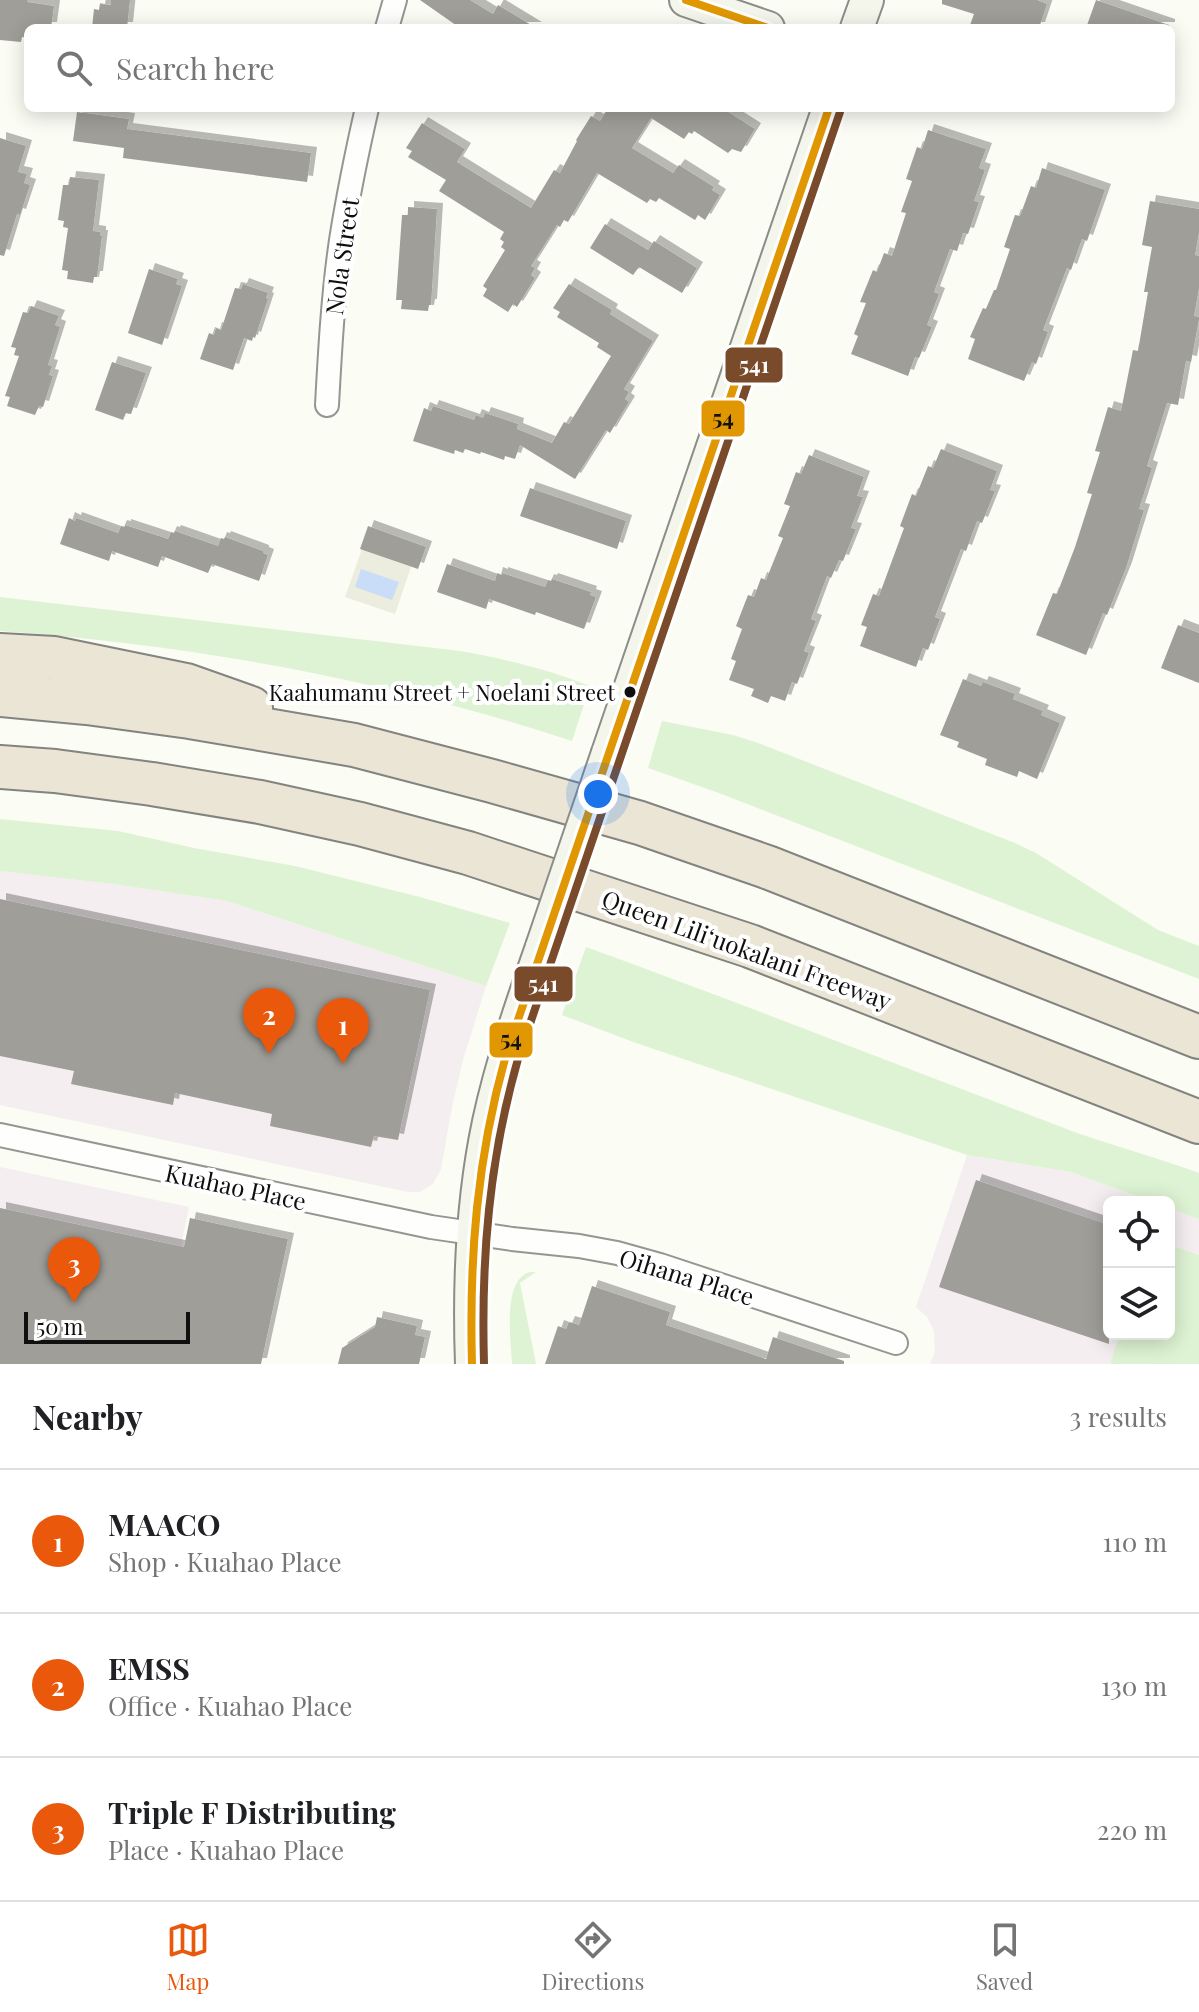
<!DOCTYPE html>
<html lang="en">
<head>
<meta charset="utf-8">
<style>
  body { margin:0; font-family:"Playfair Display",serif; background:#f2f2f2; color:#202124 }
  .controls { position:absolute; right:24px; bottom:24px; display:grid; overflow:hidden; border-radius:12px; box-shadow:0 4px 20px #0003 }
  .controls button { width:72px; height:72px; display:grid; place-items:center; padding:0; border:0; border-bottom:2px solid #e0e0e0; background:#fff; color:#202124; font:40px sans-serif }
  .scale { position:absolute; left:24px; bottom:20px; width:166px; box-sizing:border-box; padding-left:8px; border:4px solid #0f0f0f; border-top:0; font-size:22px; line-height:28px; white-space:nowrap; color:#0f0f0f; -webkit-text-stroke:6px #fff; paint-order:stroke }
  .you { position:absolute; left:598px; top:794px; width:28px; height:28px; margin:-20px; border:6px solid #fff; border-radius:50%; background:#1a73e8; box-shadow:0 0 0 12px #1a73e833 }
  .badge { display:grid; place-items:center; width:52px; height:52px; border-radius:50%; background:#ea580c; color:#fff; font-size:26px; font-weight:700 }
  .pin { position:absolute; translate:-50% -66px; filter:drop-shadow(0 2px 4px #0008) }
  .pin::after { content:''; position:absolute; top:42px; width:28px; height:24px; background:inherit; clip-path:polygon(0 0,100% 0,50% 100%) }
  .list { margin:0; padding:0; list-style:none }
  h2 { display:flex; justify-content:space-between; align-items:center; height:104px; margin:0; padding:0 32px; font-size:34px }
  h2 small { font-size:26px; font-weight:400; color:#757577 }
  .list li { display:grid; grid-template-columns:52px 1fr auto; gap:24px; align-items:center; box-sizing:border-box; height:144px; padding:0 32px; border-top:2px solid #e0e0e0 }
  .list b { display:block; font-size:30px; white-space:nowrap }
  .list p { margin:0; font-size:26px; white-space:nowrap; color:#757577 }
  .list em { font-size:26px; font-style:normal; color:#757577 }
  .icon { flex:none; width:44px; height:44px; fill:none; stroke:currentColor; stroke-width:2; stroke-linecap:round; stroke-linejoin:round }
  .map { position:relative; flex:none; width:1199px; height:1364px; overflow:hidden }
  .search { position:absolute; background:#fff; box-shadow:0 4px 20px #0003; left:24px; right:24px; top:24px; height:88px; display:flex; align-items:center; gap:20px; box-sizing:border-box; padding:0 28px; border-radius:12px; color:#757577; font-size:30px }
  .sheet { height:536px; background:#fff }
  nav { display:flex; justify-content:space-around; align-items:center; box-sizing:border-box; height:112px; border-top:2px solid #e0e0e0; background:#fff; font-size:22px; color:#757577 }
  nav a { display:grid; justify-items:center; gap:4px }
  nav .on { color:#ea580c }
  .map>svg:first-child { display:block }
</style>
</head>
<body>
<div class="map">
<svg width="1199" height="1364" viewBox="0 0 1199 1364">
  <defs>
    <filter id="shadow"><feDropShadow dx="6" dy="-6" stdDeviation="0" flood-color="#0004"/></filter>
  </defs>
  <rect width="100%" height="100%" fill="#fbfcf4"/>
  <g fill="#f4eef0">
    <path d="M0 871 113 884 227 901 486 986 463 1060 452 1107 441 1169 433 1184 420 1192H408L0 1105Z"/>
    <path d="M967 1155 1071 1172 1152 1202H1109V1334H1169V1208L1199 1219V1364H930L935 1352 934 1331 927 1317 916 1307Z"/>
    <path d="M0 1167 189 1207 156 1364H0Z"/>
  </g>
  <g fill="#def3d3">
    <path d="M0 597 460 651C505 659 548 669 590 686L572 741C387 680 194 645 0 631Z"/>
    <path d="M662 721 733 735 758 743 1015 843 1036 853 1158 930 1199 946V979L719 793 648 768Z"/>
    <path d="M0 819 118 831 194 848 295 866 420 897 510 923 486 986 227 901 113 884 0 871Z"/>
    <path d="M586 947C751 1007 913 1071 1077 1133 1117 1147 1159 1158 1199 1173V1219L1169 1208V1202H1152L1071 1172 967 1155 636 1043 562 1015Z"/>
    <path d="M1169 1245 1199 1255V1364H1110L1120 1334H1169Z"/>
    <path d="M530 1272H536L520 1283 536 1364H512C511 1341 502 1279 530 1272Z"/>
  </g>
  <path fill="#ececdf" d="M362 549 411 567 395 614 345 597Z"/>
  <path fill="#c9dcf8" d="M361 569 399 582 392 600 355 587Z"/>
  <g fill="#9f9e99" filter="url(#shadow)">
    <path d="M0 0H28L27 2 54 6 51 28H28V38L22 37 21 42 0 40Z"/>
    <path d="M111 0H130L127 28H92L94 9 99 10 100 4 111 5Z"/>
    <path d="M420 0H470L493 14 498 5 536 28H460Z"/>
    <path d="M942 0H1037L1047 4 1039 28H969L974 14 942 4Z"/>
    <path d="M1096 0 1169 25V28H1086Z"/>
    <path d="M608 108H722L755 129 741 152 732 149 728 153 694 131 692 134 689 132 684 139 651 118 632 148 673 173 679 165 714 187 712 190 720 195 705 220 698 215 695 220 659 198 656 202 650 199 647 203 597 173 568 222 564 220 560 227 557 225 531 266 535 268 531 275 535 278 517 307 513 304 508 312 483 296 487 289 483 286 505 250 501 247 504 242 500 239 504 232 439 191 446 180 408 157 412 151 406 148 422 123 465 149 457 162 531 208 554 170 560 173 577 141 576 140 591 116 600 121Z"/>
    <path d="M77 112 129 119 127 129 311 153 307 182 123 158 124 148 73 141Z"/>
    <path d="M928 130 986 149 979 168 985 170 974 201 979 202 968 234 963 233 957 251 950 249 934 292 939 294 927 325 932 327 919 358 915 357 908 376 851 354 858 336 854 334 866 303 860 302 873 270 877 272 884 253 892 256 906 213 901 212 912 181 906 179 917 147 922 149Z"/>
    <path d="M0 138 26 146 18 172 27 174 24 183 30 185 20 215 17 214 4 256 0 255Z"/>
    <path d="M1042 168 1105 190 1087 241 1082 239 1071 270 1067 268 1043 330 1048 332 1036 364 1032 362 1024 381 968 359 975 339 970 337 983 308 986 309 994 290H996L1010 249 1004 247 1015 215 1020 216 1031 186 1036 188Z"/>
    <path d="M70 177 99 180 93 231 100 232V236H102L97 277H94L93 283 67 279 68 271 62 270 68 228 63 227 64 221 58 220 63 185H69Z"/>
    <path d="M1150 201 1199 209V232L1195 255 1199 256V288L1194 316 1199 317V319L1191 362 1186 361 1178 405 1167 403 1147 466 1152 468 1139 509 1144 510 1126 568 1107 615 1103 613 1086 655 1036 635 1053 593 1057 594 1075 547 1092 494 1087 493 1100 452 1095 451 1108 407 1121 411 1133 350 1138 351 1148 292H1144L1152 247 1142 245Z"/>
    <path d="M408 207 437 209 431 305H429L428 311 401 309 402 300H396L402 215H408Z"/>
    <path d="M605 224 648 250 654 241 697 268 682 293 639 267 633 275 590 248Z"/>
    <path d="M149 269 178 279 176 284 182 286 162 345 128 333Z"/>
    <path d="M243 284 268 293 266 298 268 299 255 338 253 337 252 341 244 338 233 370 200 359 209 333 214 335 216 328 221 330 235 288 241 289Z"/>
    <path d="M569 284 612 310 610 314 653 341 624 389 629 392 625 399 629 402 610 433 606 430 575 479 520 445 515 459 505 456 504 460 481 452 480 454 465 449 463 453 455 450 454 454 413 441 424 408 431 411 433 406 474 420 476 415 483 418 485 413 518 424 517 429 552 443 564 422 569 424 611 356 597 347 599 343 557 317 560 312 553 308Z"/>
    <path d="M31 306 59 316 55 325 60 327 48 365 52 366 49 375 53 376 43 407 39 406 35 415 7 406 10 397 5 396 19 356 14 355 16 348 11 347 23 312 28 313Z"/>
    <path d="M112 362 146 373 131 414 126 413 123 420 95 410Z"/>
    <path d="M941 449 997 471 990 490 995 491 982 523 977 521 966 551 961 549 935 617 940 619 928 650 923 648 916 667 860 646 867 627 861 625 873 594 879 596 904 528 900 526 912 494 916 496 928 466 933 468Z"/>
    <path d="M809 455 864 477 857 496 863 497 851 528 856 529 843 561 839 560 831 578 827 576 811 619 816 621 804 651 809 653 797 684 792 682 785 701 771 696 768 703 751 696 754 689 729 680 736 661 731 659 742 629 736 626 748 595 754 597 761 578 766 580 783 538 778 536 790 506 784 504 796 472 801 474Z"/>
    <path d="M530 488 626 521 617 549 520 516Z"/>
    <path d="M69 518 75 521 76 518 118 533 121 526 125 527V525L168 539 171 532 174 533 175 531 218 546 221 538 224 539 225 537 263 551V553L268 555 259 581 212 564 208 573 162 556 158 567 112 551 109 561 60 544Z"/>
    <path d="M368 526 426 547 418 569 360 549Z"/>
    <path d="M447 564 495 581 497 573 502 575V573L545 587 548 580 551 581 552 579 591 592 590 595 596 597 584 629 536 612 535 615 489 599 486 609 437 592Z"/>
    <path d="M1178 625 1199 633V683L1161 668Z"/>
    <path d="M963 679 981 686 983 682 1015 694 1013 699 1043 711 1041 715 1060 723 1037 779 1019 771 1017 777 985 765 987 759 957 747 959 742 940 735Z"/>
    <path d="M0 899 430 990 398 1140 374 1136 371 1147 270 1126 272 1114 175 1093 173 1105 71 1084 74 1071 0 1056Z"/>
    <path d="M976 1180 1109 1225V1344L939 1287Z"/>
    <path d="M0 1208 184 1247 190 1218 288 1239 261 1364H0Z"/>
    <path d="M592 1286 670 1312 666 1325 766 1359 773 1337 844 1361V1364H545L558 1326 566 1329 569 1322 579 1325Z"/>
    <path d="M377 1317 417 1326 415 1335 425 1337 419 1364H338L342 1348 375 1327Z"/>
  </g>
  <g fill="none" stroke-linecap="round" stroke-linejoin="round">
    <g stroke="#959692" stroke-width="26">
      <g id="street">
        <path d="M387 28 395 0"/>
        <path d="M327 405C330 350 333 295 341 240 348 196 357 152 367 108"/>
        <path d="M0 1135 431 1227 512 1239 579 1246 617 1253 660 1265 896 1343"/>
      </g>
    </g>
    <g stroke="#8c8c89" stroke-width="36">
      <g id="secondary">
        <path d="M686 0 768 28"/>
        <path d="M857 28 867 0"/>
        <path d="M608 753 829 108"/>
        <path d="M472 1364C469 1282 472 1202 489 1122 502 1062 522 1004 542 947"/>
      </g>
    </g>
    <g stroke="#83837f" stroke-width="46">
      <g id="highway">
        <path d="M0 655 54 658 186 685 251 708"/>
        <path d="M0 695 87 703 190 717 354 745 492 781 640 823 767 867 1199 1037"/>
        <path d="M0 767 55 771 152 784 260 802 360 824 468 853 750 946 1199 1122"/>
      </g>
    </g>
    <use href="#street" stroke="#fefffd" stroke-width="22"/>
    <use href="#secondary" stroke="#f4f5eb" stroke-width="32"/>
    <use href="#highway" stroke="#ebe5d5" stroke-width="42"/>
    <g stroke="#8c8c89" stroke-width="36" stroke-linecap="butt">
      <path id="secondary-bridge" d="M542 947 608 753"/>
    </g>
    <use href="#secondary-bridge" stroke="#f4f5eb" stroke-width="32"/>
    <g stroke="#fff" stroke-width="14">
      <g id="bus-1">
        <path d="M686 0 768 28"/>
        <path d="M472 1364C469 1257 477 1158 506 1055L829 108"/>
      </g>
    </g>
    <g stroke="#fff" stroke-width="14">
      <path id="bus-2" d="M484 1364C481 1258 489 1161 518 1059L840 112"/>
    </g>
    <use href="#bus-1" stroke="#e09702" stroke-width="8"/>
    <use href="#bus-2" stroke="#7a4b2a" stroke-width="8"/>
  </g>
  <circle fill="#0f0f0f" stroke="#fff" stroke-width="3" cx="630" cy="692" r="7"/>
  <g text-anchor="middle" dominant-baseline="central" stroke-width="8" stroke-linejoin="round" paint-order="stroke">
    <g font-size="22" fill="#0f0f0f" stroke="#fff" text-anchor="end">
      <text x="615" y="692">Kaahumanu Street + Noelani Street</text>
    </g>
    <g font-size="24" fill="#0f0f0f" stroke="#fff">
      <text transform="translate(341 256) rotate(-82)">Nola Street</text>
      <text transform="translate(747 949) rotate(20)">Queen Liliʻuokalani Freeway</text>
      <text transform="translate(236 1186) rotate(12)">Kuahao Place</text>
      <text transform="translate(687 1276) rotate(17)">Oihana Place</text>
    </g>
  </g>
  <g stroke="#fff" stroke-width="3">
    <rect x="724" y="346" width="60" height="38" rx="8" fill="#7a4b2a"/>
    <rect x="700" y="399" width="46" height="39" rx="8" fill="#e09702"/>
    <rect x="513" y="965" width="61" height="38" rx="8" fill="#7a4b2a"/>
    <rect x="488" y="1021" width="46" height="38" rx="8" fill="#e09702"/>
  </g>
  <g font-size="22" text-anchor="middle" font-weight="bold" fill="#fff">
    <text x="754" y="373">541</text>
    <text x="543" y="992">541</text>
  </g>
  <g font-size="22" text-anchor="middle" font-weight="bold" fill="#111">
    <text x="723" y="426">54</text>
    <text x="511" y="1047">54</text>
  </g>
</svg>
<div class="controls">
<button><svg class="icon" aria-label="locate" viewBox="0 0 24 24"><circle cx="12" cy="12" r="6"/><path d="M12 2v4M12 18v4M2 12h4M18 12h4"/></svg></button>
<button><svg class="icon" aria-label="layers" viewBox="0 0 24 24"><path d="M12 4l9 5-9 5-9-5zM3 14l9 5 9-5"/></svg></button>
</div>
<div class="scale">50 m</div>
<div class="you"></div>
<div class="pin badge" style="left:343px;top:1064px">1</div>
<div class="pin badge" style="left:269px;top:1054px">2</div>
<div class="pin badge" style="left:74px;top:1303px">3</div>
<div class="search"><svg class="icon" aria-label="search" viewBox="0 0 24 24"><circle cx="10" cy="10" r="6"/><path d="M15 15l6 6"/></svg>Search here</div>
</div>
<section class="sheet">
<h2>Nearby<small>3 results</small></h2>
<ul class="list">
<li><span class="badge">1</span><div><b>MAACO</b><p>Shop · Kuahao Place</p></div><em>110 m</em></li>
<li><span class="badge">2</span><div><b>EMSS</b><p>Office · Kuahao Place</p></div><em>130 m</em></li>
<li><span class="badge">3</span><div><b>Triple F Distributing</b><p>Place · Kuahao Place</p></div><em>220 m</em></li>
</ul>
</section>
<nav>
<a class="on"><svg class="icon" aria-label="map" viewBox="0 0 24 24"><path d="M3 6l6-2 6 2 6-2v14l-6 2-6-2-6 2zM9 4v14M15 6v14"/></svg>Map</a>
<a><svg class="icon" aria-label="directions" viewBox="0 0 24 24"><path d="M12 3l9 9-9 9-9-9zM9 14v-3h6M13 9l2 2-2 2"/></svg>Directions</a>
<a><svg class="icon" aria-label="saved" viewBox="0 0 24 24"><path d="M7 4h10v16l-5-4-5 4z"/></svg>Saved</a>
</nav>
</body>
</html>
